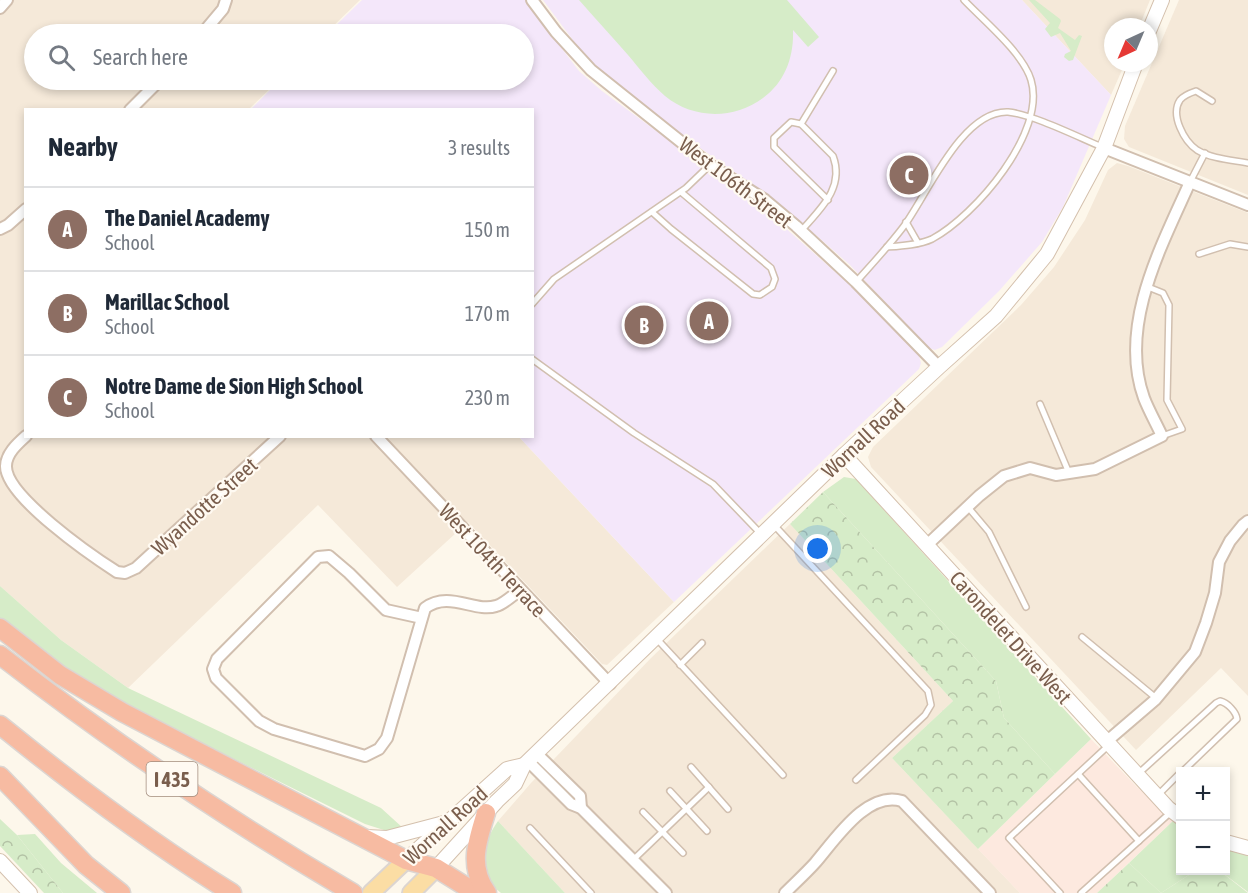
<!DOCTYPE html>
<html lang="en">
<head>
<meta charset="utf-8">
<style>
  body { margin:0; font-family:"Asap Condensed",sans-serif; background:#f2f2f3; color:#1f2937 }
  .controls { position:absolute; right:18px; bottom:18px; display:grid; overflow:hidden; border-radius:0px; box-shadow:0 3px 9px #0003 }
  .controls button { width:54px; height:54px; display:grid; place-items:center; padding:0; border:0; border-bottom:2px solid #e0e1e3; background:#fff; color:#1f2937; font:30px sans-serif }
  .compass { position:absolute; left:1104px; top:18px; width:54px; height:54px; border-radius:50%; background:#fff; box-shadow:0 3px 9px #0003; rotate:224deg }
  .you { position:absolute; left:818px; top:549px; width:21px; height:21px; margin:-15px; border:4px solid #fff; border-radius:50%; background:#1a73e8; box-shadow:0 0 0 9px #1a73e833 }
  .badge { display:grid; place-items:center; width:39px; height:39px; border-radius:50%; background:#0f766e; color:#fff; font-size:20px; font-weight:700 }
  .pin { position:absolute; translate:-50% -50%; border:3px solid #fff; box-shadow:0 2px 6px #0006 }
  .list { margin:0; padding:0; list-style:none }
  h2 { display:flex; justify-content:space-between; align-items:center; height:78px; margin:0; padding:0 24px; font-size:26px }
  h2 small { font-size:20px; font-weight:400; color:#747a83 }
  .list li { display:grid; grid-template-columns:39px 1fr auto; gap:18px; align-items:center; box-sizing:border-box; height:84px; padding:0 24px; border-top:2px solid #e0e1e3 }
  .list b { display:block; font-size:22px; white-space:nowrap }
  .list p { margin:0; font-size:20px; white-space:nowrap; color:#747a83 }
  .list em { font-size:20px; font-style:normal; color:#747a83 }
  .icon { flex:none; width:33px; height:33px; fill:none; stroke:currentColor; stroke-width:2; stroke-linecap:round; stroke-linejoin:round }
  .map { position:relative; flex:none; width:1248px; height:893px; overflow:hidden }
  .search { position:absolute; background:#fff; box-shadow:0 3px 9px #0003; left:24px; top:24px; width:510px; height:66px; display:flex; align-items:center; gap:15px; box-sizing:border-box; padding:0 21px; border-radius:33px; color:#747a83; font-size:22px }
  .panel { position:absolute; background:#fff; box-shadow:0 3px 9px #0003; left:24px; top:108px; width:510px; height:330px; border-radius:0px }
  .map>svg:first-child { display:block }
</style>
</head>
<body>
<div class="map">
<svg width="1248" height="893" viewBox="0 0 1248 893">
  <defs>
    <pattern id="forest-crowns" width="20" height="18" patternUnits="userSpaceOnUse" patternTransform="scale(1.5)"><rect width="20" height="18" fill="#d6ecc8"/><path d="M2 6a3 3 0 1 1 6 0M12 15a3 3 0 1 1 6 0" fill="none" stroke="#b3c2a5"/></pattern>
  </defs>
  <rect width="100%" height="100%" fill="#fdf7eb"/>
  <g fill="#f5e9d9">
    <path d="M0 0H360L325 34H34V80H279L249 109 26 110V436L519 437 674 602 607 665 602 664 468 522 397 587 318 505 128 688 61 640 0 586Z"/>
    <path d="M1022 0H1150L1139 27H1113V63H1125L1111 95Z"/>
    <path d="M1179 0H1248V195L1129 147 1124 139 1125 126Z"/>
    <path d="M1117 163 1128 166 1248 213V696L1221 668 1136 750 871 467 868 457 873 447 1021 305 1054 267 1085 220 1108 170Z"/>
    <path d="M790 524 953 701 892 758 1020 893H565L498 821 531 783 651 658Z"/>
  </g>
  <path fill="#fde9df" d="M1091 739 1137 787 1174 820 1097 893H1020L978 849Z"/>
  <g fill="#f4e7fa">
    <path d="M362 0H525L579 71 602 91 773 217 851 286 919 356 921 363 919 369 674 602 519 437 532 436V110H250L280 80H524V34H327Z"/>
    <path d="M543 0H1022L1111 95 1063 207 1042 242 999 291 942 347 935 350 929 348 850 265 817 236 753 185 676 131 598 69 578 47Z"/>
  </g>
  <g fill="#d6ecc8">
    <path d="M579 0H787L819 37 808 47 793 30C794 57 785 82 763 98 733 120 693 119 665 96 651 84 640 69 628 55 612 37 595 18 579 0Z"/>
    <path d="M1029 0H1035L1060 19 1061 21 1058 28 1075 40 1079 35 1082 36 1073 60 1069 61 1064 57 1065 54 1071 51 1060 33 1051 37 1045 29 1050 23Z"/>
    <path d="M844 477 856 479 1091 739 1055 774 1004 718 996 681 823 492Z"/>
    <path d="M0 586 61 640 128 688 381 808 403 828 387 831 365 824 129 707 35 648 0 623Z"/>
    <path d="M1174 820 1180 825V870L1195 871 1161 893 1129 863Z"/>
    <path d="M498 821 565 893H501C476 874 482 843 498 821Z"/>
    <path d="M35 834 61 863 97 893H63L17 835Z"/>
    <path d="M1226 848 1248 856V892L1220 871 1226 870Z"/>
  </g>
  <g fill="url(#forest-crowns)">
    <path d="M823 492 996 681 1004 718 1055 774 978 849 892 758 953 701 790 524Z"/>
    <path d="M0 819 17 835 63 893H44L0 846Z"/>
    <path d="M1129 863 1161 893H1097Z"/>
    <path d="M1195 871H1220L1248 893H1161Z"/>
  </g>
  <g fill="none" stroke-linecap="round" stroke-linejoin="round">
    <g stroke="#d1bfaf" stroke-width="8">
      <g id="lane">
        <path d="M1212 101 1196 91C1190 93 1184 95 1180 100 1170 115 1184 141 1197 150 1212 159 1232 160 1248 163"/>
        <path d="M801 124 833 71"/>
        <path d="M1190 182 1205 153"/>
        <path d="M652 212 671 229 753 294 760 295 772 287 775 279 771 268 681 192"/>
        <path d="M906 222 918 243"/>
        <path d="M801 231C820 209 845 188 833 156L801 124 791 122 774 138V147L828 200"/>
        <path d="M887 247C901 246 919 245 932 239 975 216 1047 132 1031 80 1023 53 984 21 964 0"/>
        <path d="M1199 254 1230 244 1248 247"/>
        <path d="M856 282C872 264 889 246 904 226 927 195 962 110 1008 112 1032 114 1078 137 1102 147"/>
        <path d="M1148 287 1163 293 1169 305 1167 400 1182 429 1162 436"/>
        <path d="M532 304 554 279 686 188 710 165"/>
        <path d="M532 359 634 433 713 484 761 534"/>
        <path d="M1040 404 1069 473"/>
        <path d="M967 506 989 532 1026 607"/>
        <path d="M774 525 928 691 931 705 925 715 856 780"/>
        <path d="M1082 637 1156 698"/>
        <path d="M656 638 783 775"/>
        <path d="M680 665 702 643"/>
        <path d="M691 767 728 809"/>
        <path d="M1139 773 1216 703 1220 701C1228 703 1236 712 1237 719L1182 772"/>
        <path d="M1078 774 1139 841"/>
        <path d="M670 791 707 831"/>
        <path d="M1158 795 1180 773"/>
        <path d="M643 812 683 853"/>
        <path d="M530 828 591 893"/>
        <path d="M634 859 709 787"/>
        <path d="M1060 893 1009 838 1109 745"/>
        <path d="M1081 893 1171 812"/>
      </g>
    </g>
    <g stroke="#d1bfaf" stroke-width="14">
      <g id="street">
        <path d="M532 0 556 32 591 70 710 165 765 200 796 226 856 282 939 367"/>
        <path d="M0 8 7 0"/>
        <path d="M202 34 223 9 226 0"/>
        <path d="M130 110 160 80"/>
        <path d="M1104 148 1248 205"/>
        <path d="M0 229 8 225 26 209"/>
        <path d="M26 436C17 444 6 454 6 466 5 496 92 556 117 572L125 573 136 568 280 436"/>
        <path d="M376 436 610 684"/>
        <path d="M927 545 979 496 1004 476 1030 468 1056 475 1095 469 1162 436C1156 423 1149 411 1144 398 1118 326 1161 247 1190 182"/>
        <path d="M422 618 386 610 349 573 329 556 318 557 217 659 213 669 216 678 259 721 274 729 365 756 379 749 387 738 425 608C449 590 475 613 496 606 504 604 513 595 520 590"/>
        <path d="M1106 742 1155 700 1195 652 1206 623 1215 593 1219 562 1230 541 1243 525 1248 521"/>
        <path d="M536 753 580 796 581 808"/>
        <path d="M528 761 571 804 581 808 666 893"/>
        <path d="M785 893C795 883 806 873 815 863 835 840 867 790 902 801L990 893"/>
      </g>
    </g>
    <g stroke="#d4c0ad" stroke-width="16">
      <g id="secondary">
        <path d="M1149 31 1162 0"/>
        <path d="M844 455 1168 808 1180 817"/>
        <path d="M367 837 387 838 444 823"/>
        <path d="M1226 842 1248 848"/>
        <path d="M406 860 507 769 524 765"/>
        <path d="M0 861 30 893"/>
        <path d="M436 868 497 801 515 784 524 765 844 455 939 367 996 316 1047 254 1104 148 1136 63"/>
      </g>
    </g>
    <g stroke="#dcd5d1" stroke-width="20">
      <g id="primary">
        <path d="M371 893 406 860"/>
        <path d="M411 893 436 868"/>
      </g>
    </g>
    <g stroke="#dcd5d1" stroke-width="21">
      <g id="highway">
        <path d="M0 628 60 675 122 712 406 860 436 868 476 893"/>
        <path d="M0 655C112 742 230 821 353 893"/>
        <path d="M0 725C74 785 151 843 232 893"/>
        <path d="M0 776 86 865 121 893"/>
        <path d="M486 813C477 842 468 866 487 893"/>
      </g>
    </g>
    <use href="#lane" stroke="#fff" stroke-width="5"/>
    <use href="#street" stroke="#fff" stroke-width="10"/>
    <use href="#secondary" stroke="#fff" stroke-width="14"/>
    <use href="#primary" stroke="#fbdda4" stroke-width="16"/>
    <use href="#highway" stroke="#f7bba2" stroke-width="18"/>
  </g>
  <g text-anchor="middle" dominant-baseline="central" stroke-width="4.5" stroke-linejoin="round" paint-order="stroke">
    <rect fill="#fffaf2" stroke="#a28d7e" stroke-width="1.5" x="146.5" y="762" width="51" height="34" rx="4.5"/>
    <g font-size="20" font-weight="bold" fill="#7a5e4d">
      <text x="172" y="779">I 435</text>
    </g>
    <g font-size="21" fill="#7a5e4d" stroke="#fffaf2">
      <text transform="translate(736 182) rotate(37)">West 106th Street</text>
      <text transform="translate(863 438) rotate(-43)">Wornall Road</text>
      <text transform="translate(204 506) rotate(-42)">Wyandotte Street</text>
      <text transform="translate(493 560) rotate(47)">West 104th Terrace</text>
      <text transform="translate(1011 637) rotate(48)">Carondelet Drive West</text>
      <text transform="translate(445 825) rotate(-42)">Wornall Road</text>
    </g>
  </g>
</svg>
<div class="controls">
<button>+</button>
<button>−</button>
</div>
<svg class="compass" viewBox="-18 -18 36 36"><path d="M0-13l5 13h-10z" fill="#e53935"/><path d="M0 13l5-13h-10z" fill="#747a83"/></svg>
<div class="you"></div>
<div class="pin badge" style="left:709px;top:321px;background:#8d6e63">A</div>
<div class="pin badge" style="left:644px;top:325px;background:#8d6e63">B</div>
<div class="pin badge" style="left:909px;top:175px;background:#8d6e63">C</div>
<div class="search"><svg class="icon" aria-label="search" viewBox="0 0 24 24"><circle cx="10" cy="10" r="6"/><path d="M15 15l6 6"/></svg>Search here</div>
<section class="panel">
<h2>Nearby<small>3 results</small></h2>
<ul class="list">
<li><span class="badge" style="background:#8d6e63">A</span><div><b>The Daniel Academy</b><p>School</p></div><em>150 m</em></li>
<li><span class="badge" style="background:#8d6e63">B</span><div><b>Marillac School</b><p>School</p></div><em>170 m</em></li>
<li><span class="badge" style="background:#8d6e63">C</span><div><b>Notre Dame de Sion High School</b><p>School</p></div><em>230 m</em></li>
</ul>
</section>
</div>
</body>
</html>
